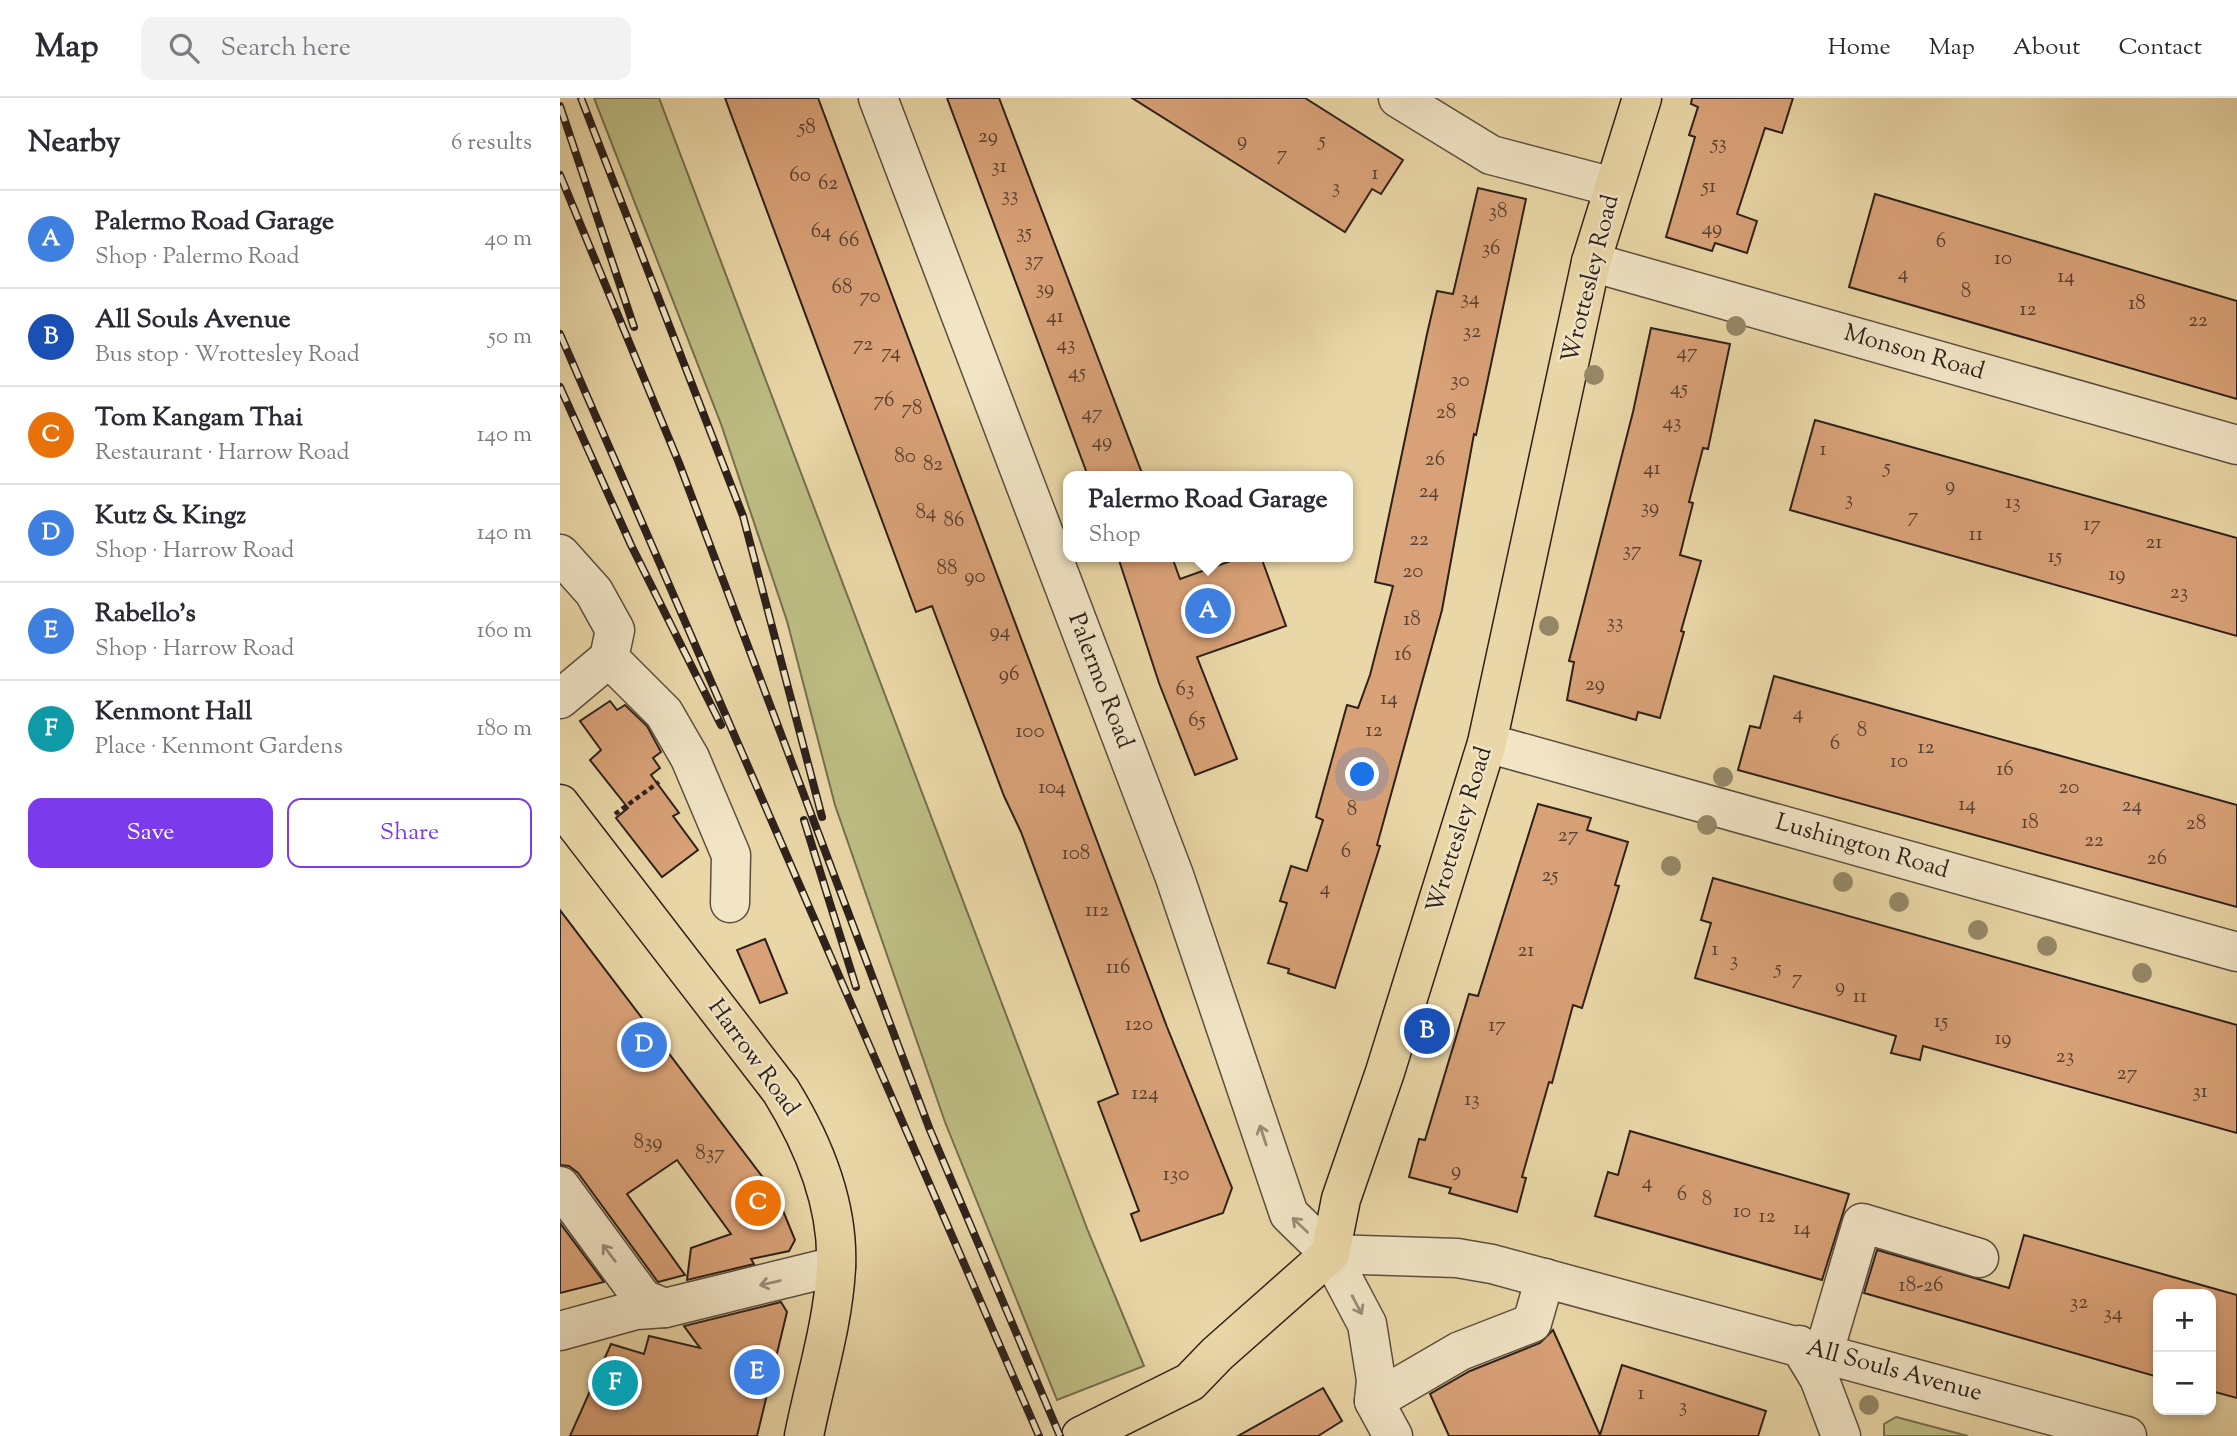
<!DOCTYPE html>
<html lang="en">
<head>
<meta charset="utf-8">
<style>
  body { margin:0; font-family:"Sorts Mill Goudy",serif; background:#f2f2f3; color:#2b2b33 }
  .controls { position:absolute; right:21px; bottom:21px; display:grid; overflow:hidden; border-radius:14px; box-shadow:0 4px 10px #0003 }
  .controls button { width:63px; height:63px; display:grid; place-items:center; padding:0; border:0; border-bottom:2px solid #e1e1e2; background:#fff; color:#2b2b33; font:35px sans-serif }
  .you { position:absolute; left:803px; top:677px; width:24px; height:24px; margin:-18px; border:5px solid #fff; border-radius:50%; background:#1a73e8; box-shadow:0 0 0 10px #1a73e833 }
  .badge { display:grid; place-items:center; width:46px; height:46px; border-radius:50%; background:#7c3aed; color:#fff; font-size:23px; font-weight:700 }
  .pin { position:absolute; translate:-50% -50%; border:4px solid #fff; box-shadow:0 2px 7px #0006 }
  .popup { position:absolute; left:503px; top:373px; width:290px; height:91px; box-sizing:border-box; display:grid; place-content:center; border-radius:14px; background:#fff; filter:drop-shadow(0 2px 5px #0005); font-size:23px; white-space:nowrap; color:#7c7c81 }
  .popup b { font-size:26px; color:#2b2b33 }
  .popup::after { content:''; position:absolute; left:50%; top:100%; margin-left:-14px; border:14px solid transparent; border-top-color:#fff }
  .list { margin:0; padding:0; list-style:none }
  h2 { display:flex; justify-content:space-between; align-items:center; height:91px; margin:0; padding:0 28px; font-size:30px }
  h2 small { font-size:23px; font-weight:400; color:#7c7c81 }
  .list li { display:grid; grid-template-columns:46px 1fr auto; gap:21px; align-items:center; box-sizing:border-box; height:98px; padding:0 28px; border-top:2px solid #e1e1e2 }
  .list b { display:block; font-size:26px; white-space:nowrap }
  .list p { margin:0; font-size:23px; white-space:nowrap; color:#7c7c81 }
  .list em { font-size:23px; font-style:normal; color:#7c7c81 }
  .actions { display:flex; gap:14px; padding:21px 28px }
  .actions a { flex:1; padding:16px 0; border:2px solid #7c3aed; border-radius:14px; text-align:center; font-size:24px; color:#7c3aed }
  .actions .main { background:#7c3aed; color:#fff }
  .icon { flex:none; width:38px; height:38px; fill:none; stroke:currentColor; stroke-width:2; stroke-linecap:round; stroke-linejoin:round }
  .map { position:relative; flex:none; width:1677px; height:1338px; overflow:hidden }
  header { display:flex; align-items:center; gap:42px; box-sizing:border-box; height:98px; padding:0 35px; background:#fff; border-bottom:2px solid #e1e1e2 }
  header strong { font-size:33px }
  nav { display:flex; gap:38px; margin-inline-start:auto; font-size:24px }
  .search { width:490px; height:63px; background:#f2f2f3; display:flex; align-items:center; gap:18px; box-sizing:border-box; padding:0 24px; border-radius:14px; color:#7c7c81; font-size:26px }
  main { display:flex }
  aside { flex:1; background:#fff }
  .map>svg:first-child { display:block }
</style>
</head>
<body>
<header>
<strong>Map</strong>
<div class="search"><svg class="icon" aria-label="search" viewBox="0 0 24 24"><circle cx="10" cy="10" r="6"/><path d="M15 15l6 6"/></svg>Search here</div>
<nav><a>Home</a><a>Map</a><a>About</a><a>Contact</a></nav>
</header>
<main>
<aside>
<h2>Nearby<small>6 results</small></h2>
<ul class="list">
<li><span class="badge" style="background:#3f7fe0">A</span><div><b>Palermo Road Garage</b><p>Shop · Palermo Road</p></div><em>40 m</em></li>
<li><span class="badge" style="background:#1a4fb4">B</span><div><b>All Souls Avenue</b><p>Bus stop · Wrottesley Road</p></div><em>50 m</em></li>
<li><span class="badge" style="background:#e8710a">C</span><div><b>Tom Kangam Thai</b><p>Restaurant · Harrow Road</p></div><em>140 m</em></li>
<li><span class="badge" style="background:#3f7fe0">D</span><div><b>Kutz &amp; Kingz</b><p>Shop · Harrow Road</p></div><em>140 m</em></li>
<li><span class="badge" style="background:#3f7fe0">E</span><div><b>Rabello's</b><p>Shop · Harrow Road</p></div><em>160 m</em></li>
<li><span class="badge" style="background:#0f9aa8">F</span><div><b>Kenmont Hall</b><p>Place · Kenmont Gardens</p></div><em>180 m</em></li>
</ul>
<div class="actions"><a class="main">Save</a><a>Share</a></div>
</aside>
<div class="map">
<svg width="1677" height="1338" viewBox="0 0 1677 1338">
  <rect width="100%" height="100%" fill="#ead7a7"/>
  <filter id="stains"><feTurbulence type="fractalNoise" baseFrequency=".00286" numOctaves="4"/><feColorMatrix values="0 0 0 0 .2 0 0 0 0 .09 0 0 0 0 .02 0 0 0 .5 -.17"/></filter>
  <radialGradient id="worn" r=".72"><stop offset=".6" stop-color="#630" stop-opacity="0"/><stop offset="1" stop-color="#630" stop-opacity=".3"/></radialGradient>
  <g fill="#bdbd83" stroke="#756f4f" stroke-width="2">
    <path d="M34 0H99L528 1133 584 1268 497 1302 385 1024 275 707 227 523 161 326Z"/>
    <path d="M1336 1319 1408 1338H1324V1326Z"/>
  </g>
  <g fill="#d9a177" stroke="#2d211b" stroke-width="2">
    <path d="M165 0H258L607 929 672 1090 663 1115 581 1143 571 1116 579 1113 538 1004 558 996 461 734 444 698 372 508 356 514Z"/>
    <path d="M387 0H439L583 378H528Z"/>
    <path d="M572 0H745L843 62 821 96 812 91 785 134Z"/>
    <path d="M1132 0H1233L1222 35 1205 30 1177 116 1197 123 1187 155 1155 145 1152 153 1106 139 1135 39 1129 37 1138 9 1131 6Z"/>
    <path d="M918 90 966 101 916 337 914 336 882 512 817 747 820 748 775 890 728 875 729 871 708 865 727 805 720 803 731 768 747 773 763 722 756 719 787 607 798 610 810 577 833 488 815 484 867 236 877 193 893 196Z"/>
    <path d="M1315 96 1677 203V301L1289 189Z"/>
    <path d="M1091 230 1170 246 1148 351 1143 350 1129 404 1133 405 1120 457 1141 463 1121 533 1124 534 1100 620 1078 614 1076 622 1007 602 1014 564 1009 563 1073 314Z"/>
    <path d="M1255 322 1677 440V538L1230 412Z"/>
    <path d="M558 459H612L620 481 682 459H701L726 528 637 559 677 661 635 677 599 585Z"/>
    <path d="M1214 578 1677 707V809L1178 672 1190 628 1200 630Z"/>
    <path d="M50 603 57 612 65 607 87 628 101 654 93 660 100 670 91 677 119 715 113 718 138 752 102 779 56 720 68 710 30 662 41 652 20 623Z"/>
    <path d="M978 706 1031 720 1027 732 1068 744 1055 787 1059 788 1022 910 1013 907 992 985 989 984 962 1079 966 1080 957 1114 889 1095 891 1090 849 1079 859 1041 865 1042 909 896 918 898Z"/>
    <path d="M1153 780 1677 927V1035L1363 948 1360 962 1331 955 1336 938 1135 880 1151 825 1141 822Z"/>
    <path d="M0 812 217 1098 235 1142 229 1153 191 1161 194 1166 127 1182 131 1150 171 1136 117 1062 67 1096 125 1177 98 1184 18 1075 9 1068 0 1067Z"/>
    <path d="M205 841 227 895 200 905 177 852Z"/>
    <path d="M1070 1033 1289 1096 1262 1182 1035 1118 1048 1074 1058 1077Z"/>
    <path d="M0 1125 44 1184 0 1195Z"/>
    <path d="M1464 1137 1677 1197V1300L1651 1293V1196H1598V1279L1304 1195 1317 1152 1449 1190Z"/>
    <path d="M221 1204 227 1214 197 1338H10L51 1246 84 1256 89 1238 140 1250 124 1228Z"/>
    <path d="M993 1232 1040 1337 1062 1267 1206 1313 1198 1338H889L870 1296 910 1273 980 1245Z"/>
    <path d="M763 1290 782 1323 758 1338H678Z"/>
  </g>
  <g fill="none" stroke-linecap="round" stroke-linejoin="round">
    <g stroke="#5c4e3e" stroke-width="41">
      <g id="minor">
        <path d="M318 0 614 777 729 1116 770 1156 807 1226 816 1282 814 1303 833 1338"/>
        <path d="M838 0 931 57 1053 89"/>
        <path d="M1031 164 1677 347"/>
        <path d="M0 456 34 494 55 532 49 560 104 615 130 660 171 757 170 805"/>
        <path d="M0 601 49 560"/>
        <path d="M927 645 1677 854"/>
        <path d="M0 1088 83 1201 105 1210 276 1168"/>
        <path d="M770 1156 897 1160 932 1166 1567 1338"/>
        <path d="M0 1233 76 1212 105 1210"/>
        <path d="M1239 1247 1259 1280 1281 1338"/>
        <path d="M1264 1254 1302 1125 1419 1160"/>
        <path d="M814 1303 900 1253 972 1225 985 1180"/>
      </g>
    </g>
    <g stroke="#2d211b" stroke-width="41">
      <g id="major">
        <path d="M0 706 221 993C253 1045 279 1107 276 1170 273 1227 255 1282 244 1338"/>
        <path d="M521 1338 630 1284 657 1256 770 1156 781 1101 825 974 927 645 1031 164 1082 0"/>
      </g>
    </g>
    <path stroke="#2d211b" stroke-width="4.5" stroke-dasharray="5 3.5" stroke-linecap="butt" d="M55 716 99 684"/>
    <use href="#minor" stroke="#f1e5c6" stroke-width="38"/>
    <use href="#major" stroke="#ead7a7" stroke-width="38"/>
    <g stroke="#2d211b" stroke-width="8">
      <g id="rail">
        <path d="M21 0 183 418 262 719"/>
        <path d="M0 8 74 229"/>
        <path d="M0 77 119 365 370 1032 500 1338"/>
        <path d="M0 236 479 1338"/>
        <path d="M0 289 71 447 161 627"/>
        <path d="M244 722 296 889"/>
      </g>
    </g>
    <use href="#rail" stroke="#f1e5c6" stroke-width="5" stroke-dasharray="16" stroke-linecap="butt"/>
  </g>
  <g fill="#968868">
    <circle cx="1176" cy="228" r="10"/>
    <circle cx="1034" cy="277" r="10"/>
    <circle cx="989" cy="528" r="10"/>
    <circle cx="1163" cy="679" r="10"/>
    <circle cx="1147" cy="727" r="10"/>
    <circle cx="1111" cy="768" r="10"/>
    <circle cx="1283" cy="784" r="10"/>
    <circle cx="1339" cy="804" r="10"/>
    <circle cx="1418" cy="832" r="10"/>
    <circle cx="1487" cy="848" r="10"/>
    <circle cx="1582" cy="875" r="10"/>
    <circle cx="1309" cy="1307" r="10"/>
  </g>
  <defs><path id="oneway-shaft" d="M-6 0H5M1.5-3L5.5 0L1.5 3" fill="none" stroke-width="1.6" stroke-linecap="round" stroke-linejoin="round" transform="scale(1.75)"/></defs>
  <g stroke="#998d79">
    <use href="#oneway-shaft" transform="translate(703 1037) rotate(-108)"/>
    <use href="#oneway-shaft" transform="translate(740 1127) rotate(-136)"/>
    <use href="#oneway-shaft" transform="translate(49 1155) rotate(-127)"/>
    <use href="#oneway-shaft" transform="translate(210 1185) rotate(167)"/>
    <use href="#oneway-shaft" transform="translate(797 1207) rotate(62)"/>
  </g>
  <g text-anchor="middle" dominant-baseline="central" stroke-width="5" stroke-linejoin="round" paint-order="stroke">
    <g font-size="21" fill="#584132">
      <text x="247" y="30">58</text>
      <text x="428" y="39">29</text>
      <text x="682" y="43">9</text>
      <text x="762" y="43">5</text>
      <text x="1159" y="46">53</text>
      <text x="722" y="57">7</text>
      <text x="439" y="69">31</text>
      <text x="815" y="76">1</text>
      <text x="240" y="78">60</text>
      <text x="268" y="86">62</text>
      <text x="1149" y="89">51</text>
      <text x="776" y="90">3</text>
      <text x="450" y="98">33</text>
      <text x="938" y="114">38</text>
      <text x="1152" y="131">49</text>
      <text x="261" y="134">64</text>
      <text x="464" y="135">35</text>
      <text x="289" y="143">66</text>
      <text x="1381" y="144">6</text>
      <text x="931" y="151">36</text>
      <text x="1443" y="161">10</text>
      <text x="474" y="163">37</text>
      <text x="1343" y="176">4</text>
      <text x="1506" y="179">14</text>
      <text x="282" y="190">68</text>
      <text x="485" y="191">39</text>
      <text x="1406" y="194">8</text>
      <text x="310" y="199">70</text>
      <text x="910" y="201">34</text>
      <text x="1577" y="206">18</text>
      <text x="1468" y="212">12</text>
      <text x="495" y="219">41</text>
      <text x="1638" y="223">22</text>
      <text x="912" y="234">32</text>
      <text x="303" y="247">72</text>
      <text x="506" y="247">43</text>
      <text x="331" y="255">74</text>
      <text x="1127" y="255">47</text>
      <text x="517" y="275">45</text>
      <text x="900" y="283">30</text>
      <text x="1119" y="291">45</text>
      <text x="324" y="303">76</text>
      <text x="352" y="311">78</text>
      <text x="886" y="315">28</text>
      <text x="532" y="316">47</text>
      <text x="1112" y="325">43</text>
      <text x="542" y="344">49</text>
      <text x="1263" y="352">1</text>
      <text x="345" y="359">80</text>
      <text x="875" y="362">26</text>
      <text x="373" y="367">82</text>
      <text x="1327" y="370">5</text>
      <text x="1092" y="371">41</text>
      <text x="1390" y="388">9</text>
      <text x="869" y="394">24</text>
      <text x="1289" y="402">3</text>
      <text x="1453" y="405">13</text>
      <text x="1090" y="410">39</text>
      <text x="366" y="415">84</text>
      <text x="1353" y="419">7</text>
      <text x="394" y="423">86</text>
      <text x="1532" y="427">17</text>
      <text x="1416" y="437">11</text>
      <text x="859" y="442">22</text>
      <text x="1594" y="445">21</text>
      <text x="1072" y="453">37</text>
      <text x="1495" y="459">15</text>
      <text x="387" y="471">88</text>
      <text x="853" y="474">20</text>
      <text x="1557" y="477">19</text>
      <text x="415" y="479">90</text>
      <text x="1619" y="495">23</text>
      <text x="852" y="522">18</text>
      <text x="1055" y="525">33</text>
      <text x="440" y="534">94</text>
      <text x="843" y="557">16</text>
      <text x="449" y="577">96</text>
      <text x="1035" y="587">29</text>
      <text x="625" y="592">63</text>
      <text x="829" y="601">14</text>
      <text x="1238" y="616">4</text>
      <text x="637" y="623">65</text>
      <text x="814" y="633">12</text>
      <text x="1302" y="633">8</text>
      <text x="470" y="634">100</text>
      <text x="1275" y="646">6</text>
      <text x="1366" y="650">12</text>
      <text x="1339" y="664">10</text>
      <text x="1445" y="672">16</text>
      <text x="492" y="690">104</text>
      <text x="1509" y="690">20</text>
      <text x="1407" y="707">14</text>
      <text x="1572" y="708">24</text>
      <text x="792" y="712">8</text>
      <text x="1470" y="725">18</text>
      <text x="1636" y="726">28</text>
      <text x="1008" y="738">27</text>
      <text x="1534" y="743">22</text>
      <text x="786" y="754">6</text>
      <text x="516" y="756">108</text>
      <text x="1597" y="761">26</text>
      <text x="990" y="778">25</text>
      <text x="765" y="791">4</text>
      <text x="537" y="813">112</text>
      <text x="1155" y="852">1</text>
      <text x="966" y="853">21</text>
      <text x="1174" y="863">3</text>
      <text x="558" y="870">116</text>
      <text x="1218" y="871">5</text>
      <text x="1237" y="881">7</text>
      <text x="1280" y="889">9</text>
      <text x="1300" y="899">11</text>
      <text x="1381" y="924">15</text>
      <text x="579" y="927">120</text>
      <text x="937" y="928">17</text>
      <text x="1443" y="941">19</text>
      <text x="1505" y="959">23</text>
      <text x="1567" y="976">27</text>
      <text x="1640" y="994">31</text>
      <text x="585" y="996">124</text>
      <text x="912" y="1002">13</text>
      <text x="88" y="1045">839</text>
      <text x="150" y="1056">837</text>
      <text x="896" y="1073">9</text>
      <text x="616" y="1077">130</text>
      <text x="1087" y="1085">4</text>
      <text x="1122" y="1097">6</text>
      <text x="1147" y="1102">8</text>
      <text x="1182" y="1114">10</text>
      <text x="1207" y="1119">12</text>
      <text x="1242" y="1131">14</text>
      <text x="1361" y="1188">18-26</text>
      <text x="1519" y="1205">32</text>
      <text x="1553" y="1216">34</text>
      <text x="1081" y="1296">1</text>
      <text x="1123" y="1309">3</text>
    </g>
    <g font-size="24" fill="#2d211b" stroke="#f1e5c6">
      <text transform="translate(1031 181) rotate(-76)">Wrottesley Road</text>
      <text transform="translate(1354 255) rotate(16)">Monson Road</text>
      <text transform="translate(540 583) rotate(69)">Palermo Road</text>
      <text transform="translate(900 732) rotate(-73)">Wrottesley Road</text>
      <text transform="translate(1302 749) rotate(16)">Lushington Road</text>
      <text transform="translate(193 960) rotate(54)">Harrow Road</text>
      <text transform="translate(1334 1273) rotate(15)">All Souls Avenue</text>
    </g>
  </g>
  <rect width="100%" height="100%" filter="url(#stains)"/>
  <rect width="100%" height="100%" fill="url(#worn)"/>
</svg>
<div class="controls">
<button>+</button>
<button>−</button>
</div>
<div class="you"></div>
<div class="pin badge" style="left:648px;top:513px;background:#3f7fe0">A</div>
<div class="popup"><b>Palermo Road Garage</b>Shop</div>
<div class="pin badge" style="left:867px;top:933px;background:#1a4fb4">B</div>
<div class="pin badge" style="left:198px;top:1105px;background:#e8710a">C</div>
<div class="pin badge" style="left:84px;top:947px;background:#3f7fe0">D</div>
<div class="pin badge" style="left:197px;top:1274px;background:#3f7fe0">E</div>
<div class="pin badge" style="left:55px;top:1285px;background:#0f9aa8">F</div>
</div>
</main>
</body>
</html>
